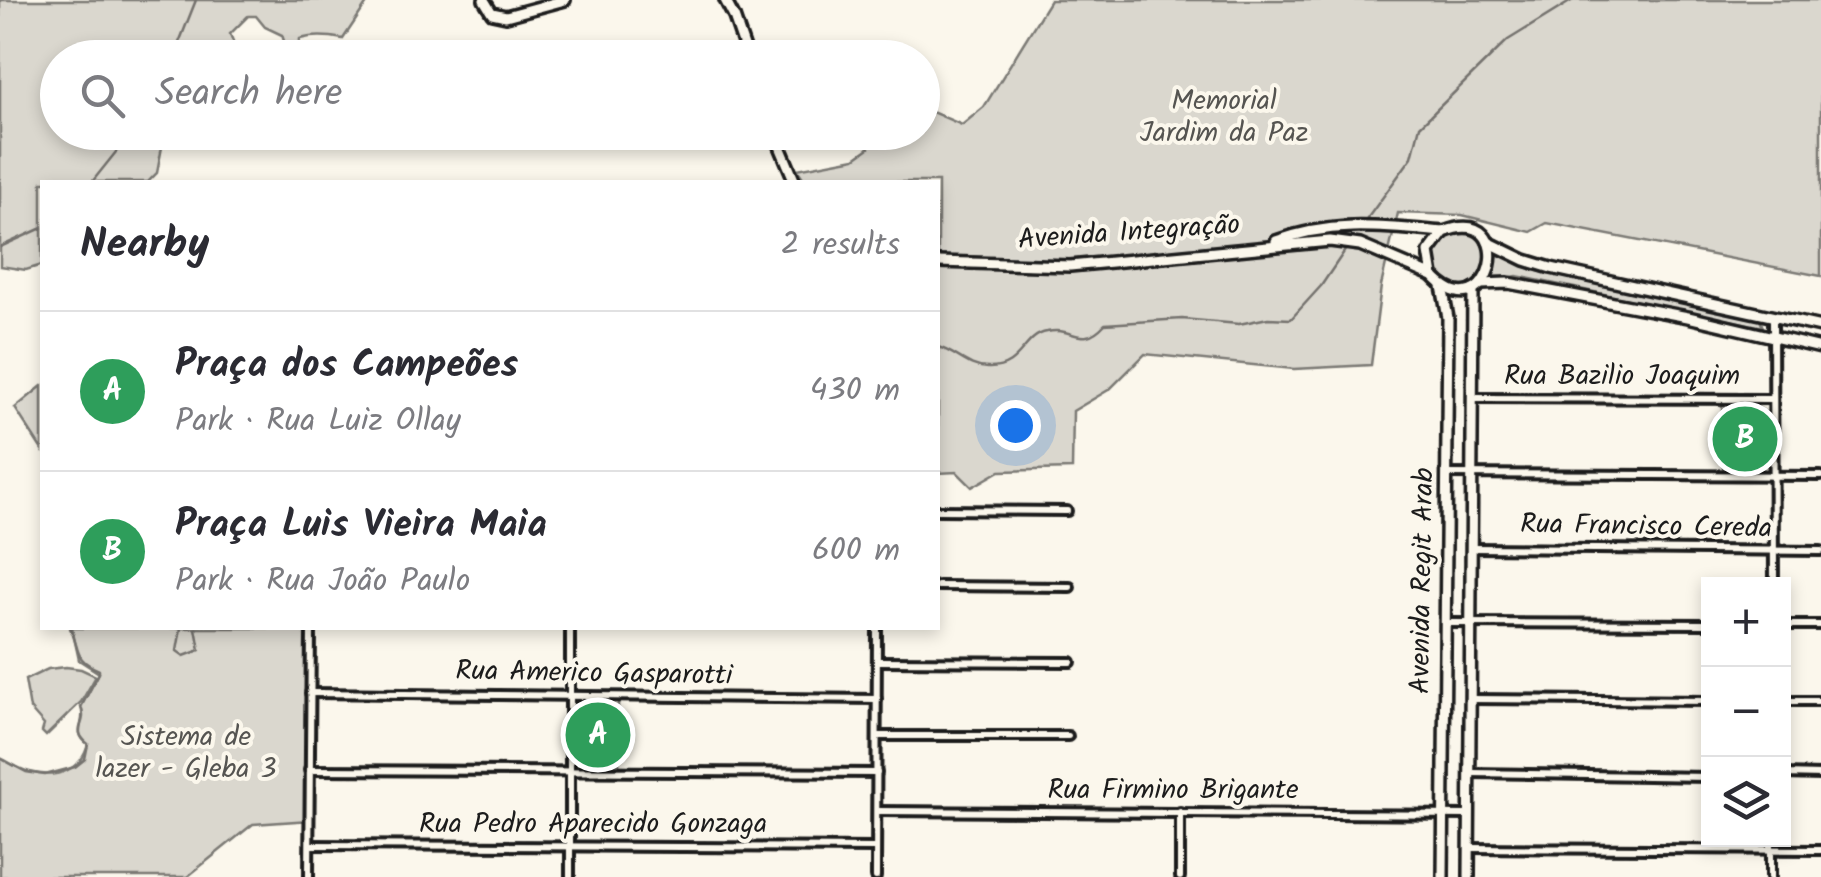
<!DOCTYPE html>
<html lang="en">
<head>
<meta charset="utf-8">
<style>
  body { margin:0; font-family:Kalam,sans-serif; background:#f7f7f7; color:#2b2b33 }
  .controls { position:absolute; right:30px; bottom:30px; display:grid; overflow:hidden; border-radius:0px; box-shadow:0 5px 15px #0003 }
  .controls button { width:90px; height:90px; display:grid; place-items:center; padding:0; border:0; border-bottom:2px solid #e1e1e2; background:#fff; color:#2b2b33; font:50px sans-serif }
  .you { position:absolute; left:1015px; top:425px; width:35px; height:35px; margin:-25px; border:8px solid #fff; border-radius:50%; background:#1a73e8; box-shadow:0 0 0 15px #1a73e833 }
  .badge { display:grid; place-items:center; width:65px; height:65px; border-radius:50%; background:#7c3aed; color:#fff; font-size:32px; font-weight:700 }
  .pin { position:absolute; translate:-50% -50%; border:5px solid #fff; box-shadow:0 2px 10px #0006 }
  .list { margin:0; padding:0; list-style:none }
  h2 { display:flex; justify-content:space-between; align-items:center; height:130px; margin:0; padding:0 40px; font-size:42px }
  h2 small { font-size:32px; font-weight:400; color:#7c7c81 }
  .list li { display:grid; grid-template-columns:65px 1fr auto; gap:30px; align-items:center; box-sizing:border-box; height:160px; padding:0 40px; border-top:2px solid #e1e1e2 }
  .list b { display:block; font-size:38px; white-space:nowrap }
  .list p { margin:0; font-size:32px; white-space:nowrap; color:#7c7c81 }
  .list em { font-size:32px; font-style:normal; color:#7c7c81 }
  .icon { flex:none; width:55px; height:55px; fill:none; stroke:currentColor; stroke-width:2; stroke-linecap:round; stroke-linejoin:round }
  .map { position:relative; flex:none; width:1821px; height:877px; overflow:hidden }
  .search { position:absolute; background:#fff; box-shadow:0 5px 15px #0003; left:40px; top:40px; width:900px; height:110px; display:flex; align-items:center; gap:25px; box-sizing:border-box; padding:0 35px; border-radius:55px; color:#7c7c81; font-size:38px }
  .panel { position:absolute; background:#fff; box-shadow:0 5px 15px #0003; left:40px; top:180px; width:900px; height:450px; border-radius:0px }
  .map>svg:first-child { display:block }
</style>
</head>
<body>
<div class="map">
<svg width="1821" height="877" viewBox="0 0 1821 877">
  <rect width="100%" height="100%" fill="#fbf7ec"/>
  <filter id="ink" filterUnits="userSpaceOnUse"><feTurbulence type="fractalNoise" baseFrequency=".01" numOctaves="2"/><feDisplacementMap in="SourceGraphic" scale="20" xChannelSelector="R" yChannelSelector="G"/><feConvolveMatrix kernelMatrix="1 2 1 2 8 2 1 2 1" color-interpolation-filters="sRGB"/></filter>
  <g filter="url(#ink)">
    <g fill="#dad7ce" stroke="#7b7a75" stroke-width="2.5">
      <path d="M0 0H369L343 39C328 36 315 35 300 39L299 49 287 50 282 35 265 27 256 16H248L230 34 237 51 220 57 58 58V132L153 133 146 142 162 147 157 173 148 182H42V265L26 270 0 266Z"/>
      <path d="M1050 0H1821V276L1547 223 1531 232 1462 215 1398 213 1381 286 1371 365 1294 369 1145 354 1110 389 1073 411 1072 469 1000 471 972 487 957 472 938 473V182H806L797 169 855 158 869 148 865 133 922 132 923 108 962 125 984 107Z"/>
      <circle cx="1461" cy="259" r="27"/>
      <path d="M1496 252 1533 270 1760 320 1763 327 1517 276 1492 281 1490 278Z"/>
      <path d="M42 386V450L15 408Z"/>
      <path d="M1722 405H1754L1767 414V461L1762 468 1723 471Z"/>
      <path d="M72 628H311L310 820 253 824 187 877H0V758C10 762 19 770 30 772 55 779 82 771 88 744 69 727 89 726 81 707L99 673 79 660Z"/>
      <path d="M66 667 81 669 96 676 81 702 46 736 42 732 44 725 30 709 25 680 48 669Z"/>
      <path d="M618 701 619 764H582L578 757 579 707 586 702Z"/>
    </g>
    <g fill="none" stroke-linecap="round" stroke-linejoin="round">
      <g stroke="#74726e" stroke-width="2.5">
        <path d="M173 58 196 0"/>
        <path d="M92 182 132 132"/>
        <path d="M1364 223 1412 157 1420 126 1508 40 1573 0"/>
        <path d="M0 247 42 228"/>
        <path d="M938 347C956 352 968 368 988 368 1022 369 1022 336 1047 332 1074 326 1081 350 1105 324L1182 319 1239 324 1268 318 1291 319 1321 286 1348 246"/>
        <path d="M181 628 177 651 184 656 200 650 196 628"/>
        <path d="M0 758 26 772 45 775 75 767 85 759 88 744C71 732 87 723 81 707L99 673V670C72 658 81 650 70 628"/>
      </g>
      <g stroke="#1c1c1c" stroke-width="14">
        <g id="street">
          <path d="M1773 317 1774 584"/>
          <path d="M1472 398 1772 399"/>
          <path d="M1446 474 1821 476"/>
          <path d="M938 510 1067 511"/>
          <path d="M1471 548 1821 551"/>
          <path d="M938 586 1070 587"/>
          <path d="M1445 623 1708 624"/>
          <path d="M1784 625H1821"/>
          <path d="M878 661 1071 662"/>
          <path d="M310 693 877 699"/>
          <path d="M1471 699 1708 701"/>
          <path d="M1784 701H1821"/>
          <path d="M877 736H1068"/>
          <path d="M309 770 877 773"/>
          <path d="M1471 773 1708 777"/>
          <path d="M1784 774 1821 775"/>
          <path d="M877 811 1469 815"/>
          <path d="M1180 812V877"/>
          <path d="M310 845 875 848"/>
          <path d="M1469 848 1821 850"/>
          <path d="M309 877 311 628"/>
          <path d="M570 877V628"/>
          <path d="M876 877 877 628"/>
          <path d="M1771 877V840"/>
        </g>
      </g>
      <g stroke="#1c1c1c" stroke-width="16">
        <g id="secondary">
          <path d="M484 0 492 13 506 16 565 0"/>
          <path d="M725 0 734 17 748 58"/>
          <path d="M774 132 795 182"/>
          <path d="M1276 241C1332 220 1385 227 1444 232"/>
          <path d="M1488 242 1525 260 1551 268 1821 327"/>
          <path d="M938 262 1070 266 1330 241 1360 245 1433 276C1491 339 1522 201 1444 232L1429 252 1433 276"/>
          <path d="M1481 284 1508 283 1688 317 1821 348"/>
          <path d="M1442 286 1448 318 1443 877"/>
          <path d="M1469 877 1473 290"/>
        </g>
      </g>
      <use href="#street" stroke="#fbf7ec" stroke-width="6"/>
      <use href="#secondary" stroke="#fbf7ec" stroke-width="9"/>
    </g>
  </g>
  <g text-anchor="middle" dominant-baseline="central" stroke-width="8" stroke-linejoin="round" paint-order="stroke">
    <g font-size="28" fill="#555451" stroke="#fbf7ec">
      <text x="1224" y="101">Memorial<tspan x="1224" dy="32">Jardim da Paz</tspan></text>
      <text x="186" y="737">Sistema de<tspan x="186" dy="32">lazer - Gleba 3</tspan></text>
    </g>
    <g font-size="28" fill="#1c1c1c" stroke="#fbf7ec">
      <text transform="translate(1129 233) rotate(-4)">Avenida Integração</text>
      <text x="1622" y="376">Rua Bazilio Joaquim</text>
      <text transform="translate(1646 527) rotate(1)">Rua Francisco Cereda</text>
      <text transform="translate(1423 581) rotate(-89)">Avenida Regit Arab</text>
      <text transform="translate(594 674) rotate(1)">Rua Americo Gasparotti</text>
      <text x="1173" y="790">Rua Firmino Brigante</text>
      <text x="593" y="824">Rua Pedro Aparecido Gonzaga</text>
    </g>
  </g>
</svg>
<div class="controls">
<button>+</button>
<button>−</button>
<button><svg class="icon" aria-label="layers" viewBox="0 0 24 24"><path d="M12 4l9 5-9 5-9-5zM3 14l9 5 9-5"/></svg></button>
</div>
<div class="you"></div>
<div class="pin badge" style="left:598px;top:735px;background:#2e9e5b">A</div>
<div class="pin badge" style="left:1745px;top:439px;background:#2e9e5b">B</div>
<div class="search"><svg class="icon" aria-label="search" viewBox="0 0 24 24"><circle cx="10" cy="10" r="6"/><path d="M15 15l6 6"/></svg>Search here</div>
<section class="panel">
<h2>Nearby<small>2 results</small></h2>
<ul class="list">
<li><span class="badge" style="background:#2e9e5b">A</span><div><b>Praça dos Campeões</b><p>Park · Rua Luiz Ollay</p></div><em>430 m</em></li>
<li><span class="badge" style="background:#2e9e5b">B</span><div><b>Praça Luis Vieira Maia</b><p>Park · Rua João Paulo</p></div><em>600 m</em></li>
</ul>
</section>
</div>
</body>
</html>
